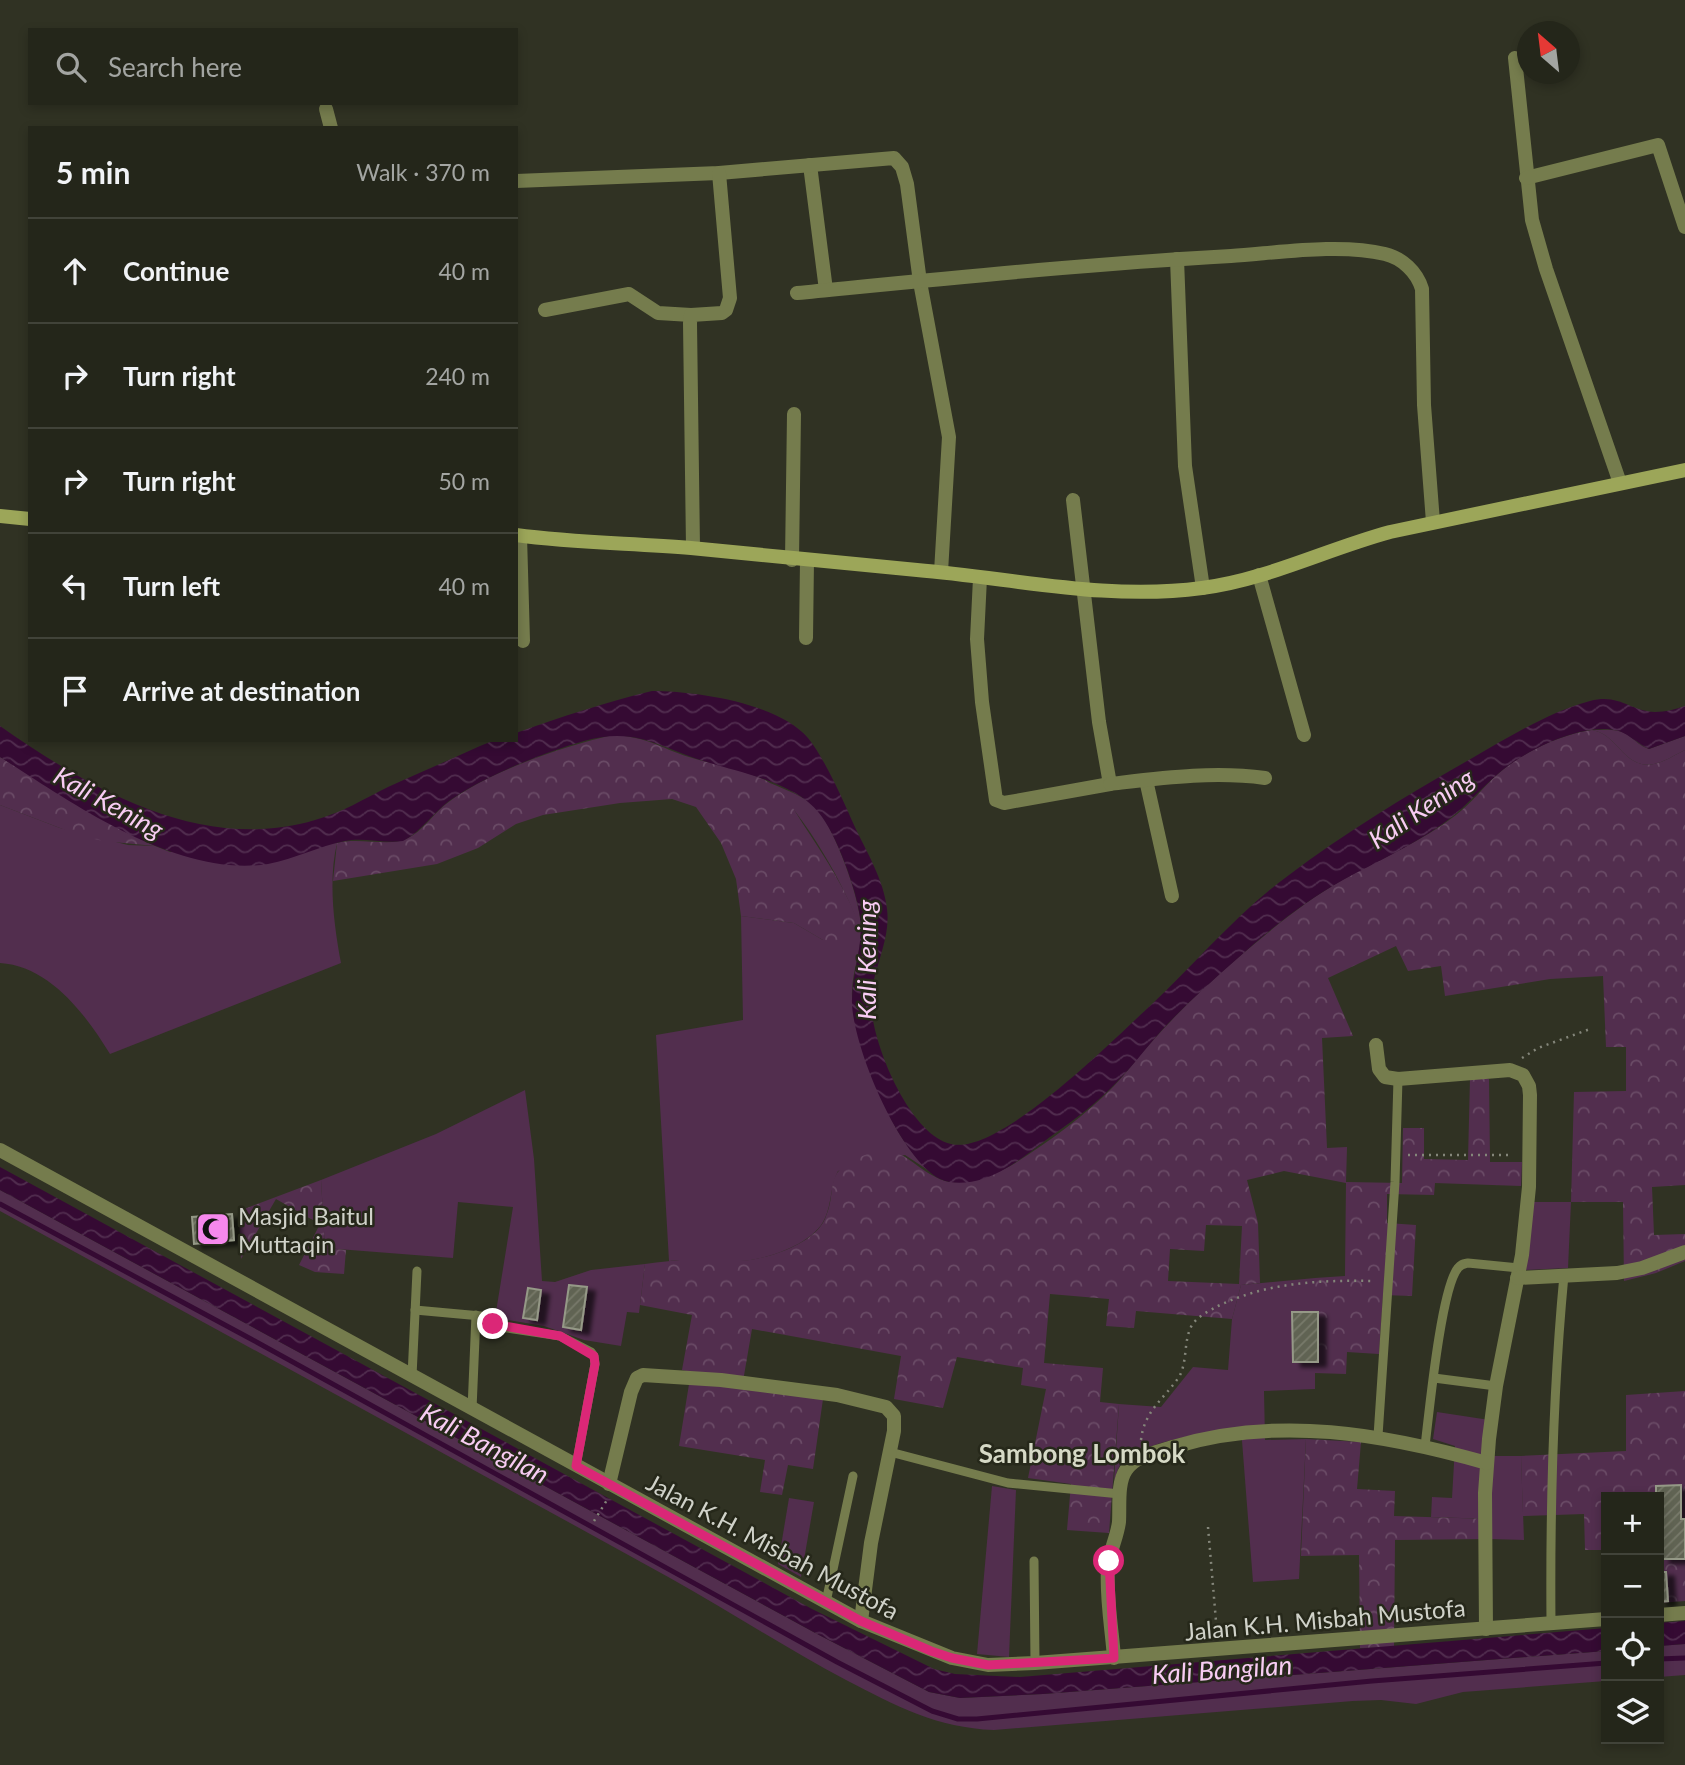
<!DOCTYPE html>
<html lang="en">
<head>
<meta charset="utf-8">
<style>
  body { margin:0; font-family:Lato,sans-serif; background:#303227; color:#f1f3f6 }
  .controls { position:absolute; right:21px; bottom:21px; display:grid; overflow:hidden; border-radius:0px; box-shadow:0 4px 10px #0003 }
  .controls button { width:63px; height:63px; display:grid; place-items:center; padding:0; border:0; border-bottom:2px solid #414339; background:#24261a; color:#f1f3f6; font:35px sans-serif }
  .compass { position:absolute; left:1517px; top:21px; width:63px; height:63px; border-radius:50%; background:#24261a; box-shadow:0 4px 10px #0003; rotate:332deg }
  .stop { position:absolute; width:21px; height:21px; margin:-16px; border:5px solid #db2777; border-radius:50%; background:#fff }
  .stop.end { background:#db2777; border-color:#fff; box-shadow:0 2px 7px #0008 }
  .list { margin:0; padding:0; list-style:none }
  h2 { display:flex; justify-content:space-between; align-items:center; height:91px; margin:0; padding:0 28px; font-size:30px }
  h2 small { font-size:23px; font-weight:400; color:#a3a5a2 }
  .list li { display:grid; grid-template-columns:46px 1fr auto; gap:21px; align-items:center; box-sizing:border-box; height:105px; padding:0 28px; border-top:2px solid #414339 }
  .list b { display:block; font-size:26px; white-space:nowrap }
  .list em { font-size:23px; font-style:normal; color:#a3a5a2 }
  .icon { flex:none; width:38px; height:38px; fill:none; stroke:currentColor; stroke-width:2; stroke-linecap:round; stroke-linejoin:round }
  .map { position:relative; flex:none; width:1685px; height:1765px; overflow:hidden }
  .search { position:absolute; background:#24261a; box-shadow:0 4px 10px #0003; left:28px; top:28px; width:490px; height:77px; display:flex; align-items:center; gap:18px; box-sizing:border-box; padding:0 24px; border-radius:0px; color:#a3a5a2; font-size:26px }
  .panel { position:absolute; background:#24261a; box-shadow:0 4px 10px #0003; left:28px; top:126px; width:490px; height:616px; border-radius:0px }
  .map>svg:first-child { display:block }
</style>
</head>
<body>
<div class="map">
<svg width="1685" height="1765" viewBox="0 0 1685 1765">
  <defs>
    <pattern id="forest-crowns" width="20" height="18" patternUnits="userSpaceOnUse" patternTransform="scale(1.75)"><rect width="20" height="18" fill="#522e4e"/><path d="M2 6a3 3 0 1 1 6 0M12 15a3 3 0 1 1 6 0" fill="none" stroke="#6a4b66"/></pattern>
    <pattern id="water-waves" width="16" height="10" patternUnits="userSpaceOnUse" patternTransform="scale(1.75)"><rect width="16" height="10" fill="#350a33"/><path d="M0 5q4-4 8 0t8 0" fill="none" stroke="#512d4f"/></pattern>
    <pattern id="building-hatch" width="6" height="6" patternUnits="userSpaceOnUse" patternTransform="scale(1.75)"><rect width="6" height="6" fill="#616453"/><path d="M-1 1l2-2M0 6l6-6M5 7l2-2" fill="none" stroke="#77796a"/></pattern>
    <filter id="shadow"><feDropShadow dx="8" dy="4.5" stdDeviation="2" flood-color="#0009"/></filter>
  </defs>
  <rect width="100%" height="100%" fill="#303223"/>
  <g fill="#522e4e">
    <path d="M1592 730C1604 730 1618 728 1628 735 1636 741 1640 746 1649 749L1685 736V750C1675 755 1664 762 1654 764 1624 770 1618 734 1592 730Z"/>
    <path d="M770 783C786 790 805 796 817 809 835 829 864 907 861 934 860 954 851 976 852 997 853 1011 860 1026 864 1039 878 1091 894 1148 943 1180L905 1155 838 1171C830 1186 832 1203 825 1218 815 1242 775 1256 751 1260 725 1264 696 1258 669 1261L656 1035 743 1020 741 916 794 923 823 940 861 932C846 886 805 816 770 783Z"/>
    <path d="M0 805 60 828 128 845 155 846 170 852 337 843C328 881 334 925 341 963L110 1054C86 1015 50 966 0 963Z"/>
    <path d="M525 1090 534 1159 542 1281 555 1282 591 1270 645 1264 639 1313 627 1312 621 1346 584 1340 544 1326 495 1318 513 1207 458 1202 453 1258 325 1248 321 1180 436 1134Z"/>
    <path d="M0 1190 819 1635 929 1692 960 1698 1043 1694 1606 1651V1681L1463 1692 1416 1704 1381 1700 1353 1701 994 1730C937 1728 896 1706 846 1680 786 1648 729 1611 670 1578 447 1455 223 1333 0 1211Z"/>
    <path d="M1531 1202H1571L1568 1268 1525 1270Z"/>
    <path d="M1315 1278V1389L1264 1391 1265 1440 1306 1439 1299 1579 1253 1582 1241 1428C1212 1432 1138 1441 1120 1465 1117 1470 1116 1476 1114 1481L1119 1404 1161 1407 1193 1367 1228 1370 1232 1319 1241 1285Z"/>
    <path d="M1437 1412 1496 1421 1491 1456H1521L1524 1540 1490 1539V1519L1431 1517 1432 1497 1452 1498 1455 1446 1433 1439Z"/>
    <path d="M992 1486 1016 1490 1009 1657 977 1654Z"/>
    <path d="M789 1498 814 1502 801 1577 778 1564Z"/>
    <path d="M1685 1644V1675L1659 1677V1646Z"/>
  </g>
  <g fill="url(#forest-crowns)" fill-rule="evenodd">
    <path d="M1592 730C1618 734 1624 770 1654 764 1664 762 1675 755 1685 750V1185L1652 1187 1654 1235 1685 1234V1261L1656 1273 1624 1281 1623 1202H1571L1574 1092 1626 1091V1047H1606L1603 976 1550 979 1445 996 1441 966 1408 971 1396 946 1328 978 1353 1036 1322 1038 1327 1148 1347 1147 1346 1182 1402 1183 1403 1128H1424V1159L1468 1160 1470 1079H1489L1490 1162H1522L1521 1186 1435 1183 1434 1195 1387 1194V1223L1416 1225 1412 1296 1383 1295 1379 1354 1347 1352 1346 1374 1315 1373V1278L1345 1276 1346 1183 1284 1171 1247 1180 1258 1223 1260 1283 1241 1285 1232 1319 1136 1311 1134 1328 1106 1326 1109 1299 1050 1294 1044 1363 1103 1368 1100 1402 1119 1404 1109 1533 1067 1530 1071 1484 1028 1478 1046 1389 1021 1385 1023 1368 957 1357 943 1408 894 1399 901 1356 752 1329 742 1387 823 1399 813 1469 788 1465 782 1495 760 1492 765 1460 679 1446 691 1372 682 1370 692 1315 640 1305 645 1264C660 1262 676 1260 692 1259 711 1258 731 1262 750 1260 775 1256 814 1243 825 1219 839 1189 821 1174 860 1157 903 1138 910 1169 945 1181 963 1186 996 1174 1012 1165 1047 1143 1085 1116 1114 1086 1126 1074 1136 1059 1148 1046 1176 1014 1208 983 1240 956 1273 928 1307 900 1344 879 1382 858 1421 842 1456 815 1472 803 1483 787 1498 774 1523 752 1559 735 1592 730ZM1206 1225 1242 1226 1239 1284 1168 1281 1170 1249 1204 1251Z"/>
    <path d="M613 735C648 737 658 747 689 757 711 764 752 771 770 783 785 792 794 810 803 824 826 859 848 892 862 932L833 944 823 940 794 923 741 916 736 879 721 843 696 807 672 799 620 803 543 815 516 824 478 848 437 864 333 881 337 843C359 837 389 847 406 839 423 832 434 812 450 801 491 771 563 746 613 735Z"/>
    <path d="M0 757 110 823 155 846 103 841 81 836 0 805Z"/>
    <path d="M321 1180 325 1248 346 1250 344 1274 315 1272 299 1265 320 1224 276 1199 241 1259 239 1211Z"/>
    <path d="M1685 1391V1601L1659 1603V1497H1606V1550H1585L1584 1514 1523 1516 1521 1456 1626 1451V1395Z"/>
    <path d="M1306 1439 1361 1442 1357 1489 1395 1491 1394 1516 1490 1519V1539L1395 1540 1394 1647 1360 1648 1359 1555 1301 1556Z"/>
  </g>
  <g fill="url(#water-waves)">
    <path d="M652 691C696 691 778 703 808 738 825 759 843 800 854 825 866 851 884 880 887 909 891 939 873 969 871 998 869 1038 909 1135 951 1144 999 1156 1115 1038 1151 1005 1197 962 1238 912 1289 875 1347 831 1411 793 1474 757 1511 736 1549 712 1590 701 1619 693 1630 711 1655 712 1665 712 1676 709 1685 706V736L1649 749C1638 744 1630 735 1619 731 1584 721 1526 750 1499 773 1479 790 1463 810 1441 825 1410 847 1376 862 1343 880 1305 901 1270 929 1238 958 1212 981 1185 1005 1162 1030 1145 1049 1129 1071 1110 1089 1090 1109 1065 1126 1042 1143 1024 1157 1004 1172 983 1179 970 1183 953 1185 940 1179 899 1157 854 1049 852 1004 851 975 864 946 860 917 857 891 836 833 819 813 797 784 743 773 710 763 661 749 638 726 584 741 543 753 484 776 449 801 433 813 422 831 403 841 384 844 364 837 345 841 319 846 295 859 268 864 177 878 74 804 0 757V726C90 789 202 854 315 820 341 813 364 799 388 787 418 773 450 760 480 746L495 740H516V733C561 717 606 702 652 691Z"/>
    <path d="M0 1167 812 1609 934 1669 955 1674 1020 1677 1606 1628V1651L1043 1694 960 1698 929 1692 819 1635 0 1190Z"/>
    <path d="M1685 1621V1644L1659 1646V1623Z"/>
  </g>
  <g fill="none" stroke-linecap="round" stroke-linejoin="round">
    <g stroke="#350a33" stroke-width="5">
      <path d="M0 1204 251 1339 837 1662 932 1711 958 1719H977L1372 1681 1606 1663"/>
      <path d="M1659 1659 1685 1658"/>
    </g>
  </g>
  <g fill="url(#building-hatch)" stroke="#959987" stroke-width="2" filter="url(#shadow)">
    <path d="M232 1214 234 1240 194 1244 192 1217Z"/>
    <path d="M569 1285 587 1287 581 1330 563 1327Z"/>
    <path d="M528 1288 541 1290 537 1320 523 1318Z"/>
    <path d="M1292 1312H1318V1362H1293Z"/>
    <path d="M1681 1485V1519H1685V1559H1662V1525H1659V1497H1656V1486Z"/>
    <path d="M1659 1572H1666L1668 1601 1659 1602Z"/>
  </g>
  <g fill="none" stroke-linecap="round" stroke-linejoin="round">
    <g stroke="#84867a" stroke-width="2.5" stroke-dasharray="2 5" stroke-linecap="butt">
      <path d="M1522 1058 1538 1048 1590 1029"/>
      <path d="M1408 1155H1513"/>
      <path d="M1141 1440C1144 1411 1164 1399 1179 1377 1188 1361 1183 1341 1192 1325 1198 1316 1209 1311 1218 1306 1268 1282 1321 1280 1375 1281"/>
      <path d="M594 1521 607 1500"/>
      <path d="M1208 1527 1217 1633"/>
    </g>
    <g stroke="#757c4d" stroke-width="9">
      <path d="M415 1310 481 1316 500 1327 560 1336 591 1352 594 1356 595 1364 576 1466"/>
      <path d="M412 1376 417 1271"/>
      <path d="M1434 1378 1496 1386"/>
      <path d="M472 1409 476 1315"/>
      <path d="M1378 1436 1395 1182 1398 1079"/>
      <path d="M1425 1446C1429 1414 1441 1288 1458 1268 1461 1264 1463 1264 1468 1263L1519 1268"/>
      <path d="M890 1452 1008 1483 1120 1494"/>
      <path d="M1034 1561 1035 1663"/>
      <path d="M826 1602 853 1476"/>
      <path d="M1551 1623C1550 1507 1553 1391 1564 1275"/>
    </g>
    <g stroke="#757c4d" stroke-width="14">
      <path d="M1515 58 1532 220 1546 269 1620 483"/>
      <path d="M326 109 331 128"/>
      <path d="M810 165 826 290"/>
      <path d="M1526 178 1658 145 1685 227"/>
      <path d="M516 181 719 173 894 158 902 167 907 184 920 282 949 437 941 572"/>
      <path d="M1177 259 1185 466 1203 588"/>
      <path d="M797 293C941 279 1086 264 1231 256 1277 253 1340 243 1385 254 1402 258 1417 272 1422 289L1424 405 1433 522"/>
      <path d="M545 310 629 294 658 313 691 315"/>
      <path d="M520 536 523 641"/>
      <path d="M693 548 690 323 691 315 722 313 726 310 730 298 719 173"/>
      <path d="M792 560 794 414"/>
      <path d="M1259 575 1304 735"/>
      <path d="M980 578 977 639 982 702 996 800 1004 803 1110 784 1099 722 1073 500"/>
      <path d="M806 638 807 561"/>
      <path d="M1146 780 1172 896"/>
      <path d="M1110 784C1162 778 1213 771 1265 778"/>
      <path d="M1376 1045 1379 1069 1385 1077 1398 1079 1510 1070 1523 1075 1529 1086 1530 1095 1529 1187 1522 1255 1496 1386 1489 1439 1485 1493 1486 1629"/>
      <path d="M0 1150 861 1621 952 1658 988 1665 1035 1663 1606 1619"/>
      <path d="M1517 1278 1617 1273 1642 1268 1685 1252"/>
      <path d="M609 1484 631 1392 637 1378 643 1375 721 1380 837 1395 886 1407 894 1416V1431L871 1543 861 1621"/>
      <path d="M1659 1615 1685 1613"/>
      <path d="M1114 1658C1112 1629 1106 1598 1108 1568 1109 1552 1117 1538 1119 1522 1120 1506 1117 1483 1126 1470 1136 1455 1158 1452 1173 1447 1278 1415 1384 1434 1487 1463"/>
    </g>
    <g stroke="#9ca659" stroke-width="14">
      <path d="M0 516 30 519"/>
      <path d="M516 535C574 543 633 543 691 548 766 555 842 563 917 570 1013 578 1106 601 1202 588 1266 580 1327 549 1390 532L1685 470"/>
    </g>
  </g>
  <g fill="none" stroke-linecap="round" stroke-linejoin="round">
    <path stroke="#db2777" stroke-width="9" d="M493 1324 560 1336 594 1356 595 1364 576 1466 861 1621 931 1651 952 1658 988 1665 1114 1658 1109 1561"/>
  </g>
  <defs>
    <g id="mosque-square" transform="scale(1.75)"><rect x="-9" y="-9" width="18" height="18" rx="4" fill="#f688ed" stroke="#26281a"/><path d="M3.5-4.9A6 6 0 1 0 3.5 4.9A5 5 0 1 1 3.5-4.9Z" fill="#111"/></g>
  </defs>
  <g fill-rule="evenodd">
    <use href="#mosque-square" x="213" y="1229"/>
  </g>
  <g text-anchor="middle" dominant-baseline="central" stroke-width="5" stroke-linejoin="round" paint-order="stroke">
    <g font-size="24" fill="#d0d2c9" stroke="#26281a" text-anchor="start">
      <text x="238" y="1215">Masjid Baitul<tspan x="238" dy="28">Muttaqin</tspan></text>
    </g>
    <g font-size="24" fill="#d0d2c9" stroke="#26281a">
      <text transform="translate(773 1546) rotate(28)">Jalan K.H. Misbah Mustofa</text>
      <text transform="translate(1325 1619) rotate(-5)">Jalan K.H. Misbah Mustofa</text>
    </g>
    <g font-size="26" font-style="italic" fill="#f8ccf3" stroke="#26281a">
      <text transform="translate(109 802) rotate(29)">Kali Kening</text>
      <text transform="translate(1421 808) rotate(-34)">Kali Kening</text>
      <text transform="translate(866 960) rotate(-90)">Kali Kening</text>
      <text transform="translate(485 1443) rotate(28)">Kali Bangilan</text>
      <text transform="translate(1222 1669) rotate(-4)">Kali Bangilan</text>
    </g>
    <g font-size="26" font-weight="bold" fill="#d6d9c6" stroke="#26281a">
      <text x="1082" y="1453">Sambong Lombok</text>
    </g>
  </g>
</svg>
<div class="controls">
<button>+</button>
<button>−</button>
<button><svg class="icon" aria-label="locate" viewBox="0 0 24 24"><circle cx="12" cy="12" r="6"/><path d="M12 2v4M12 18v4M2 12h4M18 12h4"/></svg></button>
<button><svg class="icon" aria-label="layers" viewBox="0 0 24 24"><path d="M12 4l9 5-9 5-9-5zM3 14l9 5 9-5"/></svg></button>
</div>
<svg class="compass" viewBox="-18 -18 36 36"><path d="M0-13l5 13h-10z" fill="#e53935"/><path d="M0 13l5-13h-10z" fill="#a3a5a2"/></svg>
<div class="stop" style="left:1109px;top:1561px"></div>
<div class="stop end" style="left:493px;top:1324px"></div>
<div class="search"><svg class="icon" aria-label="search" viewBox="0 0 24 24"><circle cx="10" cy="10" r="6"/><path d="M15 15l6 6"/></svg>Search here</div>
<section class="panel">
<h2>5 min<small>Walk · 370 m</small></h2>
<ul class="list">
<li><svg class="icon" aria-label="ahead" viewBox="0 0 24 24"><path d="M12 20V5M6 11l6-6 6 6"/></svg><div><b>Continue</b></div><em>40 m</em></li>
<li><svg class="icon" aria-label="right" viewBox="0 0 24 24"><path d="M7 20v-9h11M14 6l5 5-5 5"/></svg><div><b>Turn right</b></div><em>240 m</em></li>
<li><svg class="icon" aria-label="right" viewBox="0 0 24 24"><path d="M7 20v-9h11M14 6l5 5-5 5"/></svg><div><b>Turn right</b></div><em>50 m</em></li>
<li><svg class="icon" aria-label="left" viewBox="0 0 24 24"><path d="M17 20v-9H6M10 6l-5 5 5 5"/></svg><div><b>Turn left</b></div><em>40 m</em></li>
<li><svg class="icon" aria-label="arrive" viewBox="0 0 24 24"><path d="M6 21V4h12l-3 4 3 4H6"/></svg><div><b>Arrive at destination</b></div></li>
</ul>
</section>
</div>
</body>
</html>
